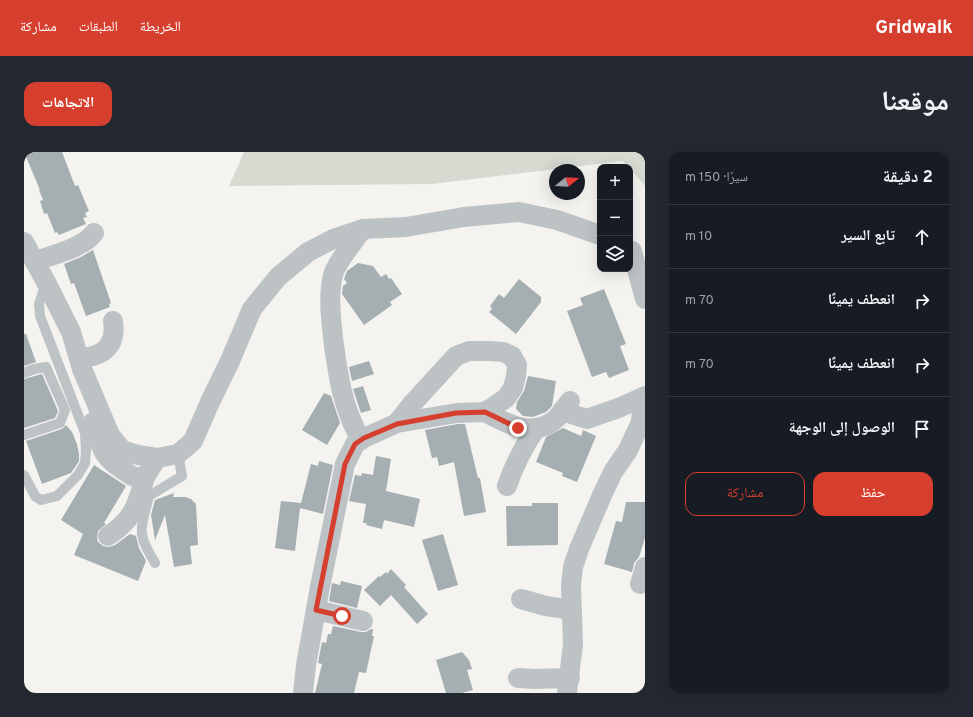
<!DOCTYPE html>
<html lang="ar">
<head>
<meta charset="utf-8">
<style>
  body { margin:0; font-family:Overpass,"Noto Naskh Arabic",sans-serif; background:#242831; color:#f1f3f6; direction:rtl }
  .controls { position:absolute; right:12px; top:12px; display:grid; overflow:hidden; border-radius:8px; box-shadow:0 4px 16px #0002 }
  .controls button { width:36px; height:36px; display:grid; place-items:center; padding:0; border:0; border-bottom:1px solid #363941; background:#171b24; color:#f1f3f6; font:20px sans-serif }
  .compass { position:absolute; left:525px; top:12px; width:36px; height:36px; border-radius:50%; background:#171b24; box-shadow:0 4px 16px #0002; rotate:72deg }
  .stop { position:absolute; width:12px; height:12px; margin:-9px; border:3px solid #d63e2d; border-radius:50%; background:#fff }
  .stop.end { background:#d63e2d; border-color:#fff; box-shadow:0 1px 4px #0008 }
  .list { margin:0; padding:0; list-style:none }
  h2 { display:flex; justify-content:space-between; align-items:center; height:52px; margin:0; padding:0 16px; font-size:17px }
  h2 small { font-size:13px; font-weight:400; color:#9ea1a6 }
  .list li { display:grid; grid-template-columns:26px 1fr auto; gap:12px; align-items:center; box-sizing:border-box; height:64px; padding:0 16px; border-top:1px solid #363941 }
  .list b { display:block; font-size:15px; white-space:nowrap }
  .list em { font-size:13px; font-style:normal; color:#9ea1a6 }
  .actions { display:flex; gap:8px; padding:12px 16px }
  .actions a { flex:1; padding:9px 0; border:1px solid #d63e2d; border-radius:12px; text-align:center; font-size:14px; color:#d63e2d }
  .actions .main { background:#d63e2d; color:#fff }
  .icon { flex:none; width:22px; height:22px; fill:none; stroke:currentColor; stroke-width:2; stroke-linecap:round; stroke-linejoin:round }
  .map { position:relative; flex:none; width:621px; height:541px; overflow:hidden; direction:ltr; border-radius:12px }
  header { display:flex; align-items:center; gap:24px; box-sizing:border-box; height:56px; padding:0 20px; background:#d63e2d; color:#fff }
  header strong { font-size:19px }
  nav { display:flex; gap:22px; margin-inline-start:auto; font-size:14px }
  .intro { display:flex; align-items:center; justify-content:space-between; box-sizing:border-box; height:96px; padding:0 24px }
  h1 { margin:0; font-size:28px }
  .button { padding:10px 18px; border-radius:12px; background:#d63e2d; color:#fff; font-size:14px; font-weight:700 }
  main { display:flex; gap:24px; padding:0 24px }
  aside { flex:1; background:#171b24; border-radius:12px; box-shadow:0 4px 16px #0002 }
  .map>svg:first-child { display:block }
</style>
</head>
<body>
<header>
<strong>Gridwalk</strong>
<nav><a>الخريطة</a><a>الطبقات</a><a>مشاركة</a></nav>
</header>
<div class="intro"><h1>موقعنا</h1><a class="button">الاتجاهات</a></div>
<main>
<aside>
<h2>2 دقيقة<small>سيرًا · 150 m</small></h2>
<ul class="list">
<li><svg class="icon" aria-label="ahead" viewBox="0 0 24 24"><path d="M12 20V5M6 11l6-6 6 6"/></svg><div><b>تابع السير</b></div><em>10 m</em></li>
<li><svg class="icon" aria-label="right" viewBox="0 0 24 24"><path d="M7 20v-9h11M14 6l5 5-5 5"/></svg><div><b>انعطف يمينًا</b></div><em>70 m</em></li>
<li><svg class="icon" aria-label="right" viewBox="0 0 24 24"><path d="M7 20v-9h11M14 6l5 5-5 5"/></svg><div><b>انعطف يمينًا</b></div><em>70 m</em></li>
<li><svg class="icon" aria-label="arrive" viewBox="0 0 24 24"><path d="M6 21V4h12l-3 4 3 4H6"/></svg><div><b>الوصول إلى الوجهة</b></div></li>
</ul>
<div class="actions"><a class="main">حفظ</a><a>مشاركة</a></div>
</aside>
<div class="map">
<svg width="621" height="541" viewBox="0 0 621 541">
  <rect width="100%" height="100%" fill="#f4f3f0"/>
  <path fill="#d6dad1" d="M220 0H621V34L606 17V15H604L599 9 408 32 205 34Z"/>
  <g fill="#a5aeb0">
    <path d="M0 0H38L51 34 54 33 65 59 61 61 63 65 59 66 62 72 35 83 33 80 31 81 23 61 20 62 16 49 19 48 15 38H16Z"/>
    <path d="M69 98 87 151 85 152 86 155 62 164 50 131 47 132 40 112 57 105Z"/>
    <path d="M334 111 349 114 357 125 362 122 365 127 367 126 378 142 366 150 368 153 340 173 318 142 319 134 323 131 320 127 323 119Z"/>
    <path d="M495 127 517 145V150L492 182 465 160 468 157 466 154 475 142 480 146Z"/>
    <path d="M580 137 602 192 596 194 605 218 585 226 582 220 568 225 543 159 559 153 556 146Z"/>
    <path d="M0 182H2L12 210 0 214Z"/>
    <path d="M345 209 350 222 328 229 325 215Z"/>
    <path d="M18 222 34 259 31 266 0 276V227Z"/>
    <path d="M504 224 532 229 528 254 522 260 509 265 499 264 492 257 493 250 500 239Z"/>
    <path d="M339 234 347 258 337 261 329 237Z"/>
    <path d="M300 241 307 244 316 271 303 293 278 278Z"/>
    <path d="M434 272H441L454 326H456L462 360 440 364 430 310 415 314 413 305 408 306 401 278Z"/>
    <path d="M42 273 48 280 53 292 55 302V309L47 321 18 332 2 289 38 277Z"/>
    <path d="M539 276 557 284 559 278 572 284 553 330 538 324 539 321 512 310 522 285Z"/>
    <path d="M352 304 367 307 362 339 396 347 390 375 360 368 358 377 342 373 343 371H339L342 352 325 349 331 323 337 324 338 321 349 323Z"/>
    <path d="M295 309 309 313 299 362 276 356 271 399 251 396 257 349 277 351 276 355 287 312 294 314Z"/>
    <path d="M70 313 102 334 80 371 82 372 74 379 73 386 74 390 79 394 85 395 91 393 106 382 112 384 115 396 122 409 114 429 50 403 59 382 37 368Z"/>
    <path d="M150 341 149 345H161L167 347 172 352 174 393 166 394 168 412 150 415 141 363 131 388 127 363 131 348Z"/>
    <path d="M602 350H621V386L615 405 610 411 608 420 580 412 592 369 598 370Z"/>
    <path d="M508 351H534V393L483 394 482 354H508Z"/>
    <path d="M419 382 434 433 414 439 398 388Z"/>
    <path d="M367 417 382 433 380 435 404 462 393 472 367 443 356 454 340 438 355 424 356 425 362 420 363 422Z"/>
    <path d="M317 429 338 434 333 456 305 449 308 431 316 433Z"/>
    <path d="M309 474 337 480H342L347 477H349L348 484H350L342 521 335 520 330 541H291L298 512 294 511 298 490 302 491 304 482H307Z"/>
    <path d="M438 500 445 508 448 517 443 518 449 538 438 541H422L412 508Z"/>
  </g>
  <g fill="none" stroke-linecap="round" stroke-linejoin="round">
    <g stroke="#bdc2c4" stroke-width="10">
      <path d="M0 221 10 217 22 215 41 258 36 271 0 283"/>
      <path d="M0 323 11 344 17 348 33 344 54 323 61 311 62 299 61 281 16 164 15 152 22 131"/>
      <path d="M131 411C126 402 119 392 118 382 116 374 123 353 125 344L158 324 154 302"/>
    </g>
    <g stroke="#bdc2c4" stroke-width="20">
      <path d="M0 90 22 130 47 180 58 217 86 283 98 298 114 303 133 306 154 302 169 289 186 250 206 209 228 157 254 125 284 100 309 87 339 77 382 75 440 65 495 60 533 68 576 83"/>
      <path d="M608 99 621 147"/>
      <path d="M11 109C29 103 59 96 70 81"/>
      <path d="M55 206C78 205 93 195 89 169"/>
      <path d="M538 259 563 267 597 255 621 244"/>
      <path d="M461 260C482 271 505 285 528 270 535 266 541 255 546 249"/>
      <path d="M69 270C76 291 77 305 98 317 108 324 108 326 121 325L133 306"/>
      <path d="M337 288C318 255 314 223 309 186 307 165 304 144 309 123 311 113 332 86 339 77"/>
      <path d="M483 334C490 313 500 294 512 276"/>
      <path d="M84 384C110 367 113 353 121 325"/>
      <path d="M616 432 621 415"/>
      <path d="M497 447 522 454 548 458"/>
      <path d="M292 458 339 469"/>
      <path d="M494 526 510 527 546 526"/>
      <path d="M279 541 282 513 296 435 321 312 331 292 340 286 373 271 388 252 432 204 445 199H464L479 200 488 204 493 213 492 224 489 236 482 246 469 255 461 260 433 261 373 271"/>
      <path d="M543 541 549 492 547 433 549 415 555 397 579 341 589 320 604 298 617 270 619 246"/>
    </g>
  </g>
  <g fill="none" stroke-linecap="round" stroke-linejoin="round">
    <path stroke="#d63e2d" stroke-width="5" d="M318 464 292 458 321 312 331 292 340 286 373 272 432 261 461 260 494 276"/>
  </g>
</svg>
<div class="controls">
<button>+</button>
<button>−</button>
<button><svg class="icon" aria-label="layers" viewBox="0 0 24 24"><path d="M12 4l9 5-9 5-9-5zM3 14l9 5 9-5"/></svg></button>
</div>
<svg class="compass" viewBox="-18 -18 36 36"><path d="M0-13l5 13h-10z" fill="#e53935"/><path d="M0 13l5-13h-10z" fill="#9ea1a6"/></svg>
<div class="stop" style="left:318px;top:464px"></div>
<div class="stop end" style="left:494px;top:276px"></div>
</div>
</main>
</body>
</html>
